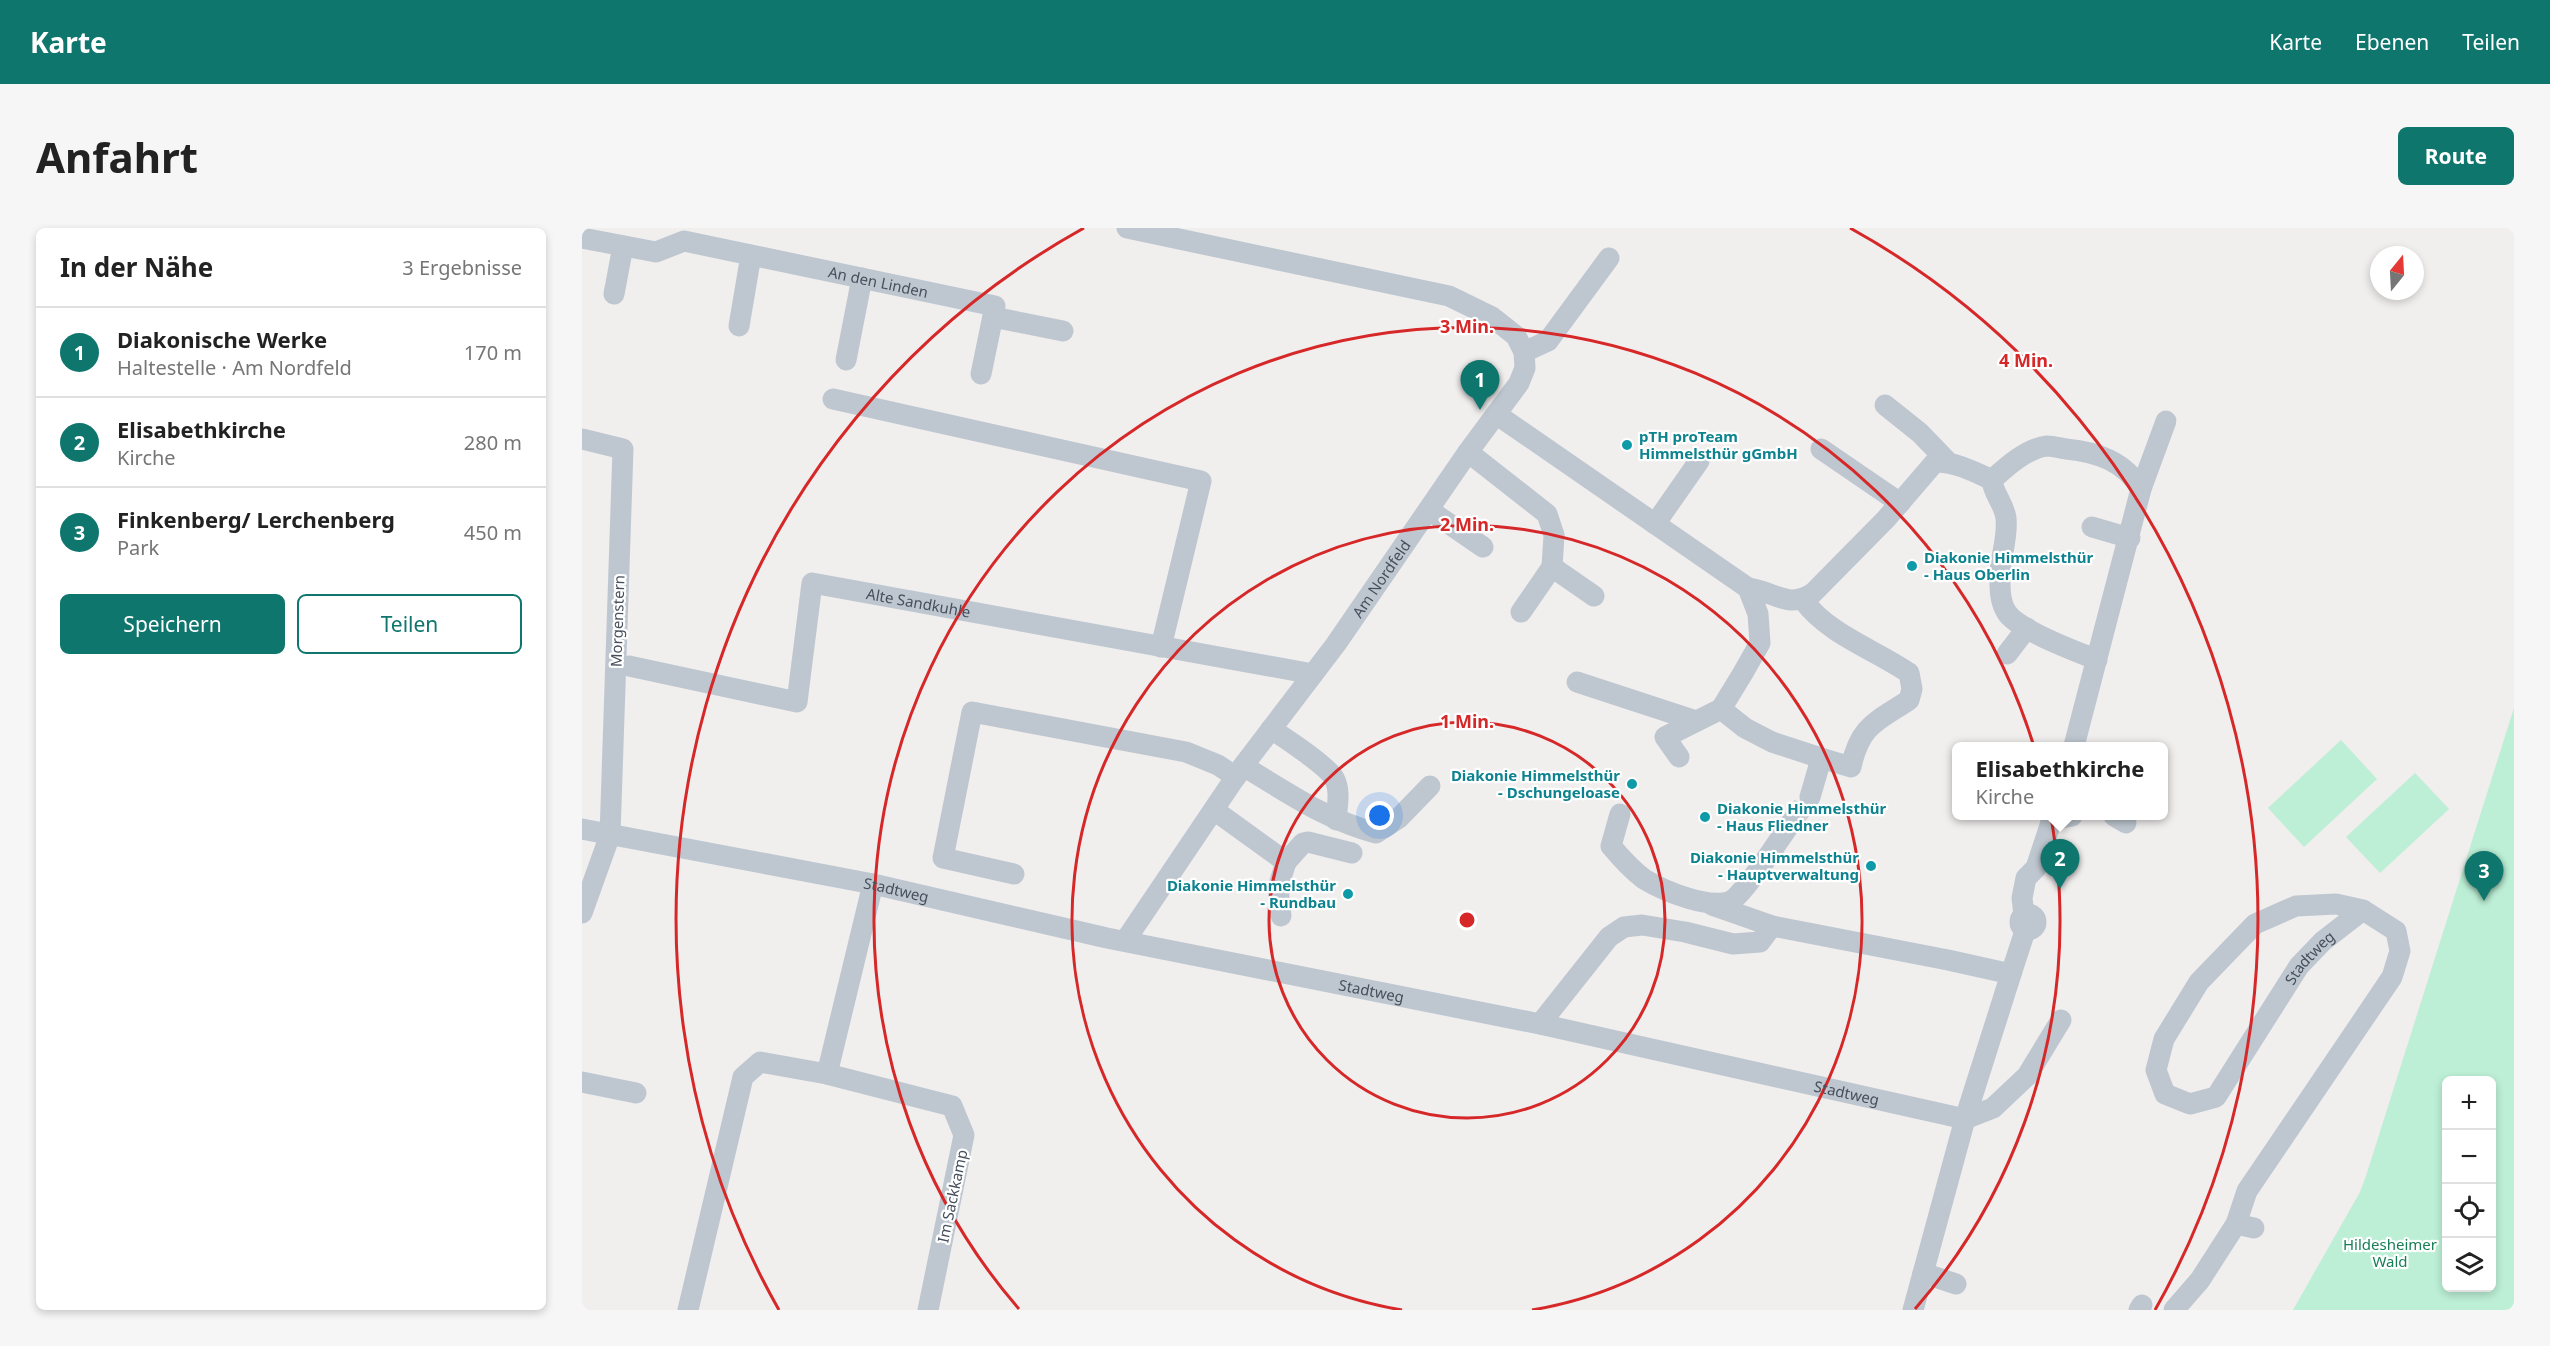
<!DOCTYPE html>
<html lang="de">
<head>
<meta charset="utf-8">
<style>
  body { margin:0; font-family:"Noto Sans",sans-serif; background:#f6f6f6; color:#222 }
  .controls { position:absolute; right:18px; bottom:18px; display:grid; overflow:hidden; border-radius:9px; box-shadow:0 3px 9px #0003 }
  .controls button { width:54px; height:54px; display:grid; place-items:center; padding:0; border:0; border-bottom:2px solid #e0e0e0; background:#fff; color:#222; font:30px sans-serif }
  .compass { position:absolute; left:1788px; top:18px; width:54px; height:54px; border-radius:50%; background:#fff; box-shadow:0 3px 9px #0003; rotate:18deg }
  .you { position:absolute; left:798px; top:588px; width:21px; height:21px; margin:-15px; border:4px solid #fff; border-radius:50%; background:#1a73e8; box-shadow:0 0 0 9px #1a73e833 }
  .badge { display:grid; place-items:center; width:39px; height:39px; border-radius:50%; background:#0f766e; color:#fff; font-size:20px; font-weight:700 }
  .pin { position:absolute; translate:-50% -50px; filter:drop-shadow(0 2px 3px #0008) }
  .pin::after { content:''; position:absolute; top:32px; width:21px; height:18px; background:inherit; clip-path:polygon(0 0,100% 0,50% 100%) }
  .popup { position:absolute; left:1370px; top:514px; width:216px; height:78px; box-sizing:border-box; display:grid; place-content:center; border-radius:9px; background:#fff; filter:drop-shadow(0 2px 4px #0005); font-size:20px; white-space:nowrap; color:#767676 }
  .popup b { font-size:22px; color:#222 }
  .popup::after { content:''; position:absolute; left:50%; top:100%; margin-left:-12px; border:12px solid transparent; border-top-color:#fff }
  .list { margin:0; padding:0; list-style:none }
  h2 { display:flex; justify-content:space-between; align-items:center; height:78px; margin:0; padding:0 24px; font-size:26px }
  h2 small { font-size:20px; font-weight:400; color:#767676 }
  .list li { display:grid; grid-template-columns:39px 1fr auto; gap:18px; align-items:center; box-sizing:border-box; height:90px; padding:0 24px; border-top:2px solid #e0e0e0 }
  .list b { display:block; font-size:22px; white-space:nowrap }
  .list p { margin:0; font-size:20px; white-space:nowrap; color:#767676 }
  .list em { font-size:20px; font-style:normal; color:#767676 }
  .actions { display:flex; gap:12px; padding:18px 24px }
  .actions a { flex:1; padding:14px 0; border:2px solid #0f766e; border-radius:9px; text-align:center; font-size:21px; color:#0f766e }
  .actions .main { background:#0f766e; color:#fff }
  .icon { flex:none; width:33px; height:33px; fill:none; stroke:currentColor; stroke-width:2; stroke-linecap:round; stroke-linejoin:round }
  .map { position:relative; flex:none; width:1932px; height:1082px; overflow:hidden; border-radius:9px }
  header { display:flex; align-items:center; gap:36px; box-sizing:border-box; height:84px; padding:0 30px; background:#0f766e; color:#fff }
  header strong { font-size:28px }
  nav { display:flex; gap:33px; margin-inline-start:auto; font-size:21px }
  .intro { display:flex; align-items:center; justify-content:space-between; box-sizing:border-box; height:144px; padding:0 36px }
  h1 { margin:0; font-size:42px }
  .button { padding:15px 27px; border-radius:9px; background:#0f766e; color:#fff; font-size:21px; font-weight:700 }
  main { display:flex; gap:36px; padding:0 36px }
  aside { flex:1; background:#fff; border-radius:9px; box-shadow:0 3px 9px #0003 }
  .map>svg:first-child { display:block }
</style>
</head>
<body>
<header>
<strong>Karte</strong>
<nav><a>Karte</a><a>Ebenen</a><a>Teilen</a></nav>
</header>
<div class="intro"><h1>Anfahrt</h1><a class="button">Route</a></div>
<main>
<aside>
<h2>In der Nähe<small>3 Ergebnisse</small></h2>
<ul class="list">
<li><span class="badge">1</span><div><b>Diakonische Werke</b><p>Haltestelle · Am Nordfeld</p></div><em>170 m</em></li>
<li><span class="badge">2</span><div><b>Elisabethkirche</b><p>Kirche</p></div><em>280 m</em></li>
<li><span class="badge">3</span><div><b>Finkenberg/ Lerchenberg</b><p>Park</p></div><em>450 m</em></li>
</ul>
<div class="actions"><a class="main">Speichern</a><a>Teilen</a></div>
</aside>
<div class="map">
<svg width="1932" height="1082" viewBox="0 0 1932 1082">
  <rect width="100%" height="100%" fill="#f1eeee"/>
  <g fill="#bcefd5" fill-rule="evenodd">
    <path d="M1932 480V1082H1711L1778 964 1784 948ZM1910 852V1060H1864V852Z"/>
    <path d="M1759 512 1795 551 1722 619 1686 580Z"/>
    <path d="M1833 545 1867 581 1798 645 1764 609Z"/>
  </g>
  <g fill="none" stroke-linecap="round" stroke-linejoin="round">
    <path stroke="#cfced1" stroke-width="21" stroke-dasharray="21 10" stroke-linecap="butt" d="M1209 595 1228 569"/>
    <g stroke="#bec7d0" stroke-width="21">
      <path id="s1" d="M0 10 74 24 102 13 413 78 399 146"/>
      <path d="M32 66 41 18"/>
      <path d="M411 89 481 103"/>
      <path d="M157 98 169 27"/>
      <path d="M942 124 966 113 1027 30"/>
      <path d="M264 132 280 50"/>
      <path d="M251 171 619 253 579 419"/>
      <path d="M1303 177 1338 205 1366 234"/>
      <path d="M914 186 1166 360 1176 386 1178 415 1161 445 1139 481 1083 509 1097 529"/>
      <path d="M0 211 41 221 28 607 0 685"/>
      <path d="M1239 221 1318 275"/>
      <path d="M886 224 965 286 972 307 970 339"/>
      <path d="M1559 261 1584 193"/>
      <path d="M847 282 901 319"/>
      <path d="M1073 296 1117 233"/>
      <path d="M1510 299 1548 310"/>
      <path d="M1166 360C1192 363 1206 382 1231 365L1304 291 1353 234C1374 234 1391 243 1410 252"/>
      <path d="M1221 372C1247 407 1292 421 1327 445L1330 461 1327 472C1294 494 1278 497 1269 539L1242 531 1237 538 1228 569"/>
      <path d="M939 384 970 339 1012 368"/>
      <path d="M1425 426 1445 400"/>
      <path id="s2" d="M47 438 215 474 230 355 731 446"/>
      <path d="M995 454 1114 493"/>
      <path d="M1139 481 1163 500 1190 514 1242 531"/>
      <path d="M689 501C703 510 745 538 752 550 759 562 755 579 754 592"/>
      <path d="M1492 518 1559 261C1542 233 1515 224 1484 221 1478 220 1471 218 1465 218 1445 220 1424 239 1410 252 1411 266 1422 275 1424 290 1426 310 1419 326 1418 345 1418 358 1417 373 1425 385 1438 403 1494 423 1515 432"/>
      <path d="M661 538C705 564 744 592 794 605L817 590 848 558"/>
      <path d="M632 582 704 634 721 615 726 614 770 625"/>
      <path d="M1038 586 1029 618C1039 630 1050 642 1062 651 1080 662 1135 686 1153 670 1172 652 1193 617 1209 595"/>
      <path d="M1532 588 1544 595"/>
      <path d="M1469 592 1490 588"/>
      <path id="s3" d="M0 601 291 656 525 710 958 796 1383 891 1331 1082"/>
      <path d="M432 646 361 630 390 484 604 524 636 537 654 549"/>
      <path d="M1130 677 1190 698 1366 732 1429 746 1383 891 1411 880 1445 848 1479 792"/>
      <circle cx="1446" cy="694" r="8"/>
      <path d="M1442 687 1440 670 1444 650 1454 640 1471 588"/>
      <path d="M699 688 696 660 704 634"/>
      <path id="s4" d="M543 713 661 538 754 416 886 224 937 155 943 140 942 124 934 108 910 89 867 68 545 0"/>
      <path d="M1429 746 1443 703"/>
      <path d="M958 796 1027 709 1042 699 1060 697 1103 704 1151 716 1178 714 1190 698"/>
      <path d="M245 846 370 878 382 907 346 1082"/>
      <path d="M0 854 54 865"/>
      <path d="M1654 996 1672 1000"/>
      <path d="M1341 1045 1374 1056"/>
      <path d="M106 1082 161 849 178 834 245 846 291 656"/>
      <path d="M1557 1082 1560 1077"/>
      <path id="s5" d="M1592 1082 1618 1052 1654 996 1665 963 1810 749 1818 723 1814 703 1781 682 1754 676 1714 678 1673 696 1617 754 1582 811 1574 842 1583 866 1608 876 1634 869 1717 738 1741 713 1781 682"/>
    </g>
  </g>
  <g fill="none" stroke="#d62828" stroke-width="3">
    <circle cx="885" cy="692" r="198"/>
    <path d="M820 1082A395 395 0 1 1 950 1082"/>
    <path d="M437 1081A593 593 0 1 1 1333 1081"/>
    <path d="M197 1082A791 791 0 0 1 502 0M1268 0A791 791 0 0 1 1573 1082"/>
  </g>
  <g fill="#0f9aa8" stroke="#fff" stroke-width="2">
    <circle cx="1045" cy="217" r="6"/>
    <circle cx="1330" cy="338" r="6"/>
    <circle cx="1050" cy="556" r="6"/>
    <circle cx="1123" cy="589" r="6"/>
    <circle cx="1289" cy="638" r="6"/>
    <circle cx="766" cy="666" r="6"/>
  </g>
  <g text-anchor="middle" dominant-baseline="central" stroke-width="4.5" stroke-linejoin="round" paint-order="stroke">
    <g font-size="15" fill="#464f5c" stroke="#fff">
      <text stroke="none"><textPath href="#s1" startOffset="304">An den Linden</textPath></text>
      <text stroke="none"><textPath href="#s4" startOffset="444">Am Nordfeld</textPath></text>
      <text stroke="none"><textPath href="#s2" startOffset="400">Alte Sandkuhle</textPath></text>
      <text transform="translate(35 393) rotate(-88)">Morgenstern</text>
      <text stroke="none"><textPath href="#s3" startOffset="320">Stadtweg</textPath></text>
      <text stroke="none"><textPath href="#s5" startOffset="1026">Stadtweg</textPath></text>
      <text stroke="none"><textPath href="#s3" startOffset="806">Stadtweg</textPath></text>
      <text stroke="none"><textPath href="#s3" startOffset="1292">Stadtweg</textPath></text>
      <text transform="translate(370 968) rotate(-78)">Im Sackkamp</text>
    </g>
    <g font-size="15" font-weight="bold" fill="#0d838f" stroke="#fff" text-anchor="start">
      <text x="1057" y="208">pTH proTeam<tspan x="1057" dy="17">Himmelsthür gGmbH</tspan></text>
      <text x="1342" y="329">Diakonie Himmelsthür<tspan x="1342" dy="17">- Haus Oberlin</tspan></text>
      <text x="1038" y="547" text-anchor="end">Diakonie Himmelsthür<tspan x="1038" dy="17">- Dschungeloase</tspan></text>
      <text x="1135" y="580">Diakonie Himmelsthür<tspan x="1135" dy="17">- Haus Fliedner</tspan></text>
      <text x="1277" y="629" text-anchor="end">Diakonie Himmelsthür<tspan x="1277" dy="17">- Hauptverwaltung</tspan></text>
      <text x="754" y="657" text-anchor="end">Diakonie Himmelsthür<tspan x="754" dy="17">- Rundbau</tspan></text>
    </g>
    <g font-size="15" fill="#167e55" stroke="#fff">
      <text x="1808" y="1016">Hildesheimer<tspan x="1808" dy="17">Wald</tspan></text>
    </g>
  </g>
  <circle cx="885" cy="692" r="9" fill="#d62828" stroke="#fff" stroke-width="3"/>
  <g font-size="18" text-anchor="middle" font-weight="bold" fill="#d62828" stroke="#fff" stroke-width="4.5" stroke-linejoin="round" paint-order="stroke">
    <text x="885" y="105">3 Min.</text>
    <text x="1444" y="139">4 Min.</text>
    <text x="885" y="303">2 Min.</text>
    <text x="885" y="500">1 Min.</text>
  </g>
</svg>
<div class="controls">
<button>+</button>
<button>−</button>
<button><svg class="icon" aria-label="locate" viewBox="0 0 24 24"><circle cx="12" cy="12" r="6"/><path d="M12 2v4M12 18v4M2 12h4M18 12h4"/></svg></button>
<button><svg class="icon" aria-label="layers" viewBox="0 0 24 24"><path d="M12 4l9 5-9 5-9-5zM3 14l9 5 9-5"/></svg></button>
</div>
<svg class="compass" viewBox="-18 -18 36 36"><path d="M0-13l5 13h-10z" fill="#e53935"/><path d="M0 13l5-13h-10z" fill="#767676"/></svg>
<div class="you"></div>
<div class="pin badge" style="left:898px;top:182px">1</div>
<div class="pin badge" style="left:1478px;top:661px">2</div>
<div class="popup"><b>Elisabethkirche</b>Kirche</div>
<div class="pin badge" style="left:1902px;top:673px">3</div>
</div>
</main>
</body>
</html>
